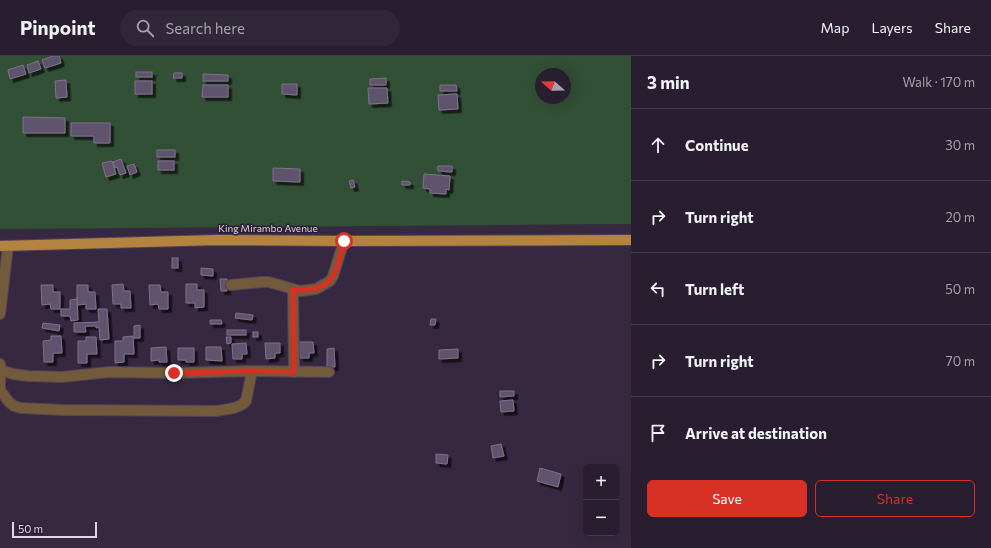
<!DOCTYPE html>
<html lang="en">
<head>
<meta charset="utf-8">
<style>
  body { margin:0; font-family:Commissioner,sans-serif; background:#302738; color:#f1f3f6 }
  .controls { position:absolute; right:12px; bottom:12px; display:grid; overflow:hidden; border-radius:6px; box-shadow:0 4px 16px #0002 }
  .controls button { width:36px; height:36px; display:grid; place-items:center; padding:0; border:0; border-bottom:1px solid #443c4c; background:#281e30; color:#f1f3f6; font:20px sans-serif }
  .compass { position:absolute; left:535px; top:12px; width:36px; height:36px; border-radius:50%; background:#281e30; box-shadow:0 4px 16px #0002; rotate:290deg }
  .scale { position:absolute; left:12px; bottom:10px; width:85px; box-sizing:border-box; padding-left:4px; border:2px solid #ddd5e4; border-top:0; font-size:11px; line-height:14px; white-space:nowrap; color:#ddd5e4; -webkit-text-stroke:3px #2c1f35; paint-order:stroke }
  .stop { position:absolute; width:12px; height:12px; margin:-9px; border:3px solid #d93025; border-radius:50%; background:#fff }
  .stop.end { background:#d93025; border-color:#fff; box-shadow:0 1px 4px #0008 }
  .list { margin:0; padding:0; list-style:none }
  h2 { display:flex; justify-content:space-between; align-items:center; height:52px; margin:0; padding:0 16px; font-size:17px }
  h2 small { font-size:13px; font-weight:400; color:#a5a2ab }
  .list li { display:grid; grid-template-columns:26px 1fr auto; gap:12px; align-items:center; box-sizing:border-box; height:72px; padding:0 16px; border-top:1px solid #443c4c }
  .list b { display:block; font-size:15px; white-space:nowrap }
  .list em { font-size:13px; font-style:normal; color:#a5a2ab }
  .actions { display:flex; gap:8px; padding:12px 16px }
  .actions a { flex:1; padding:9px 0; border:1px solid #d93025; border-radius:6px; text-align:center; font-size:14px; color:#d93025 }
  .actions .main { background:#d93025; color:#fff }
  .icon { flex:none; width:22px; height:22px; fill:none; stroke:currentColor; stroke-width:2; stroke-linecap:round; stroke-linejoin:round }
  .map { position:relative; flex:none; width:631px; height:492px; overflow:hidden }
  header { display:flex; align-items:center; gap:24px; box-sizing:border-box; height:56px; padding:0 20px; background:#281e30; border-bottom:1px solid #443c4c }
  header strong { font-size:19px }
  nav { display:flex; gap:22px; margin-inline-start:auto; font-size:14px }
  .search { width:280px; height:36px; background:#302738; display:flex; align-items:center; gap:10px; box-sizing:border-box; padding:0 14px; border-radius:22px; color:#a5a2ab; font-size:15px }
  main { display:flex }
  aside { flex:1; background:#281e30 }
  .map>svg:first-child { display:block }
</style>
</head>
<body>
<header>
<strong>Pinpoint</strong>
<div class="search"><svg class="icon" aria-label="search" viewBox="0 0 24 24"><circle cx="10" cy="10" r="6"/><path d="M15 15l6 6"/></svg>Search here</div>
<nav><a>Map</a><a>Layers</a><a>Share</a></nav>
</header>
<main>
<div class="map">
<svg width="631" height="492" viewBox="0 0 631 492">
  <defs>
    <filter id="shadow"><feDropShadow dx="3.5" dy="3.5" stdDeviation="0" flood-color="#0009"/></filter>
  </defs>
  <rect width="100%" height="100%" fill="#362840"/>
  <path fill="#325035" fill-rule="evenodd" d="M0 0H631V168L0 173ZM541 18H565V42H541Z"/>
  <g fill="#61536d" stroke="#80708c" filter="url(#shadow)">
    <path d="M53 0H59L61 7 45 12 42 4Z"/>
    <path d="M38 5 41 13 29 17 27 9Z"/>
    <path d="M23 9 26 18 10 23 8 14Z"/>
    <rect x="136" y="16" width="16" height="5"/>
    <path d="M174 17H182V22H173Z"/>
    <path d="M203 18 228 19V25H203Z"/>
    <path d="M386 22V29H370V23Z"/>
    <path d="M66 24 67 41 56 42 55 25Z"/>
    <rect x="135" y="25" width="17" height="13"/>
    <path d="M282 28H297V39L282 38Z"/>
    <path d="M203 29H228V41H202Z"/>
    <path d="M440 29H456L457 35H440Z"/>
    <path d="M368 32H387L388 47 369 48Z"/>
    <path d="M457 38 458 53 439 54 438 39Z"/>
    <path d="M23 61 65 62V77H23Z"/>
    <path d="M71 67H110V87H94V80H71Z"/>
    <rect x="157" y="94" width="18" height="7"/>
    <path d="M121 103 126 117 120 119 117 111 115 112 113 106Z"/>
    <path d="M112 105 116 118 106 121 102 107Z"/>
    <rect x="158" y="105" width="16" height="9"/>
    <path d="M134 108 137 116 130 119 127 110Z"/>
    <path d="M438 110H452V116L438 115Z"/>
    <path d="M273 112 300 113V126L273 125Z"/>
    <path d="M424 118 450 120 449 134 446 133V138L430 137V133L423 132Z"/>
    <path d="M353 124 355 131 351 132 349 125Z"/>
    <path d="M402 125 410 126V129H402Z"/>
    <rect x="172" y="202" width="6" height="10"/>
    <path d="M201 212 213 213V220L201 219Z"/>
    <path d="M220 223H227V235H221Z"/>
    <path d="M123 228 124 235H130L131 252H121V248H113L112 229Z"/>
    <path d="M186 228H197V234H204V251L195 252V247H186Z"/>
    <path d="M41 229H53V236H60V253H51L50 248 42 249Z"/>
    <path d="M77 229H88V236H95L96 253H86V248L77 249Z"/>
    <path d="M149 229H160L161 236H168V253H159L158 248 150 249Z"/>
    <path d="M77 243 78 264 71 265 70 260H61V253H70V244Z"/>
    <path d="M98 253H107L109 283 100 284 99 271 96 272V270H85L86 276H74V267L99 266Z"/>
    <path d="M236 257 253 259 252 264 235 262Z"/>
    <path d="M431 263H436L435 269H430Z"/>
    <path d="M210 264H221L222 268H210Z"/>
    <path d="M43 267 60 269 59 275 42 272Z"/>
    <path d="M140 269V282H134V270Z"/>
    <rect x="227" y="274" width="19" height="5"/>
    <rect x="253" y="276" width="5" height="5"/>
    <path d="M51 280H61L62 297H53V306H44L43 285 51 284Z"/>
    <path d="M133 280 134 298H124V306L115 307V285H123V281Z"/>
    <path d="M86 281H96L97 298H87V307H78V285H86Z"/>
    <path d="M226 281H231V287L227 288Z"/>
    <path d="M299 286H313L314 297H309V302H300Z"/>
    <path d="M246 287 247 298H242V303H233L232 288Z"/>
    <path d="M265 287H280V297H275V302L266 303Z"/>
    <path d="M166 291 167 306H159V304L151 305V292Z"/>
    <path d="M206 291H221L222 305 206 304Z"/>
    <path d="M178 292H194V306H186V304H178Z"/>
    <path d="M334 292 335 311H327V293Z"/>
    <path d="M458 293V302L439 303V294Z"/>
    <path d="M500 335H514V340L500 341Z"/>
    <path d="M513 344 514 355 501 356 500 345Z"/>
    <path d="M501 388 504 400 493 402 491 390Z"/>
    <path d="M436 398 448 399 447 408 436 407Z"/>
    <path d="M540 412 561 418 558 431 537 425Z"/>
  </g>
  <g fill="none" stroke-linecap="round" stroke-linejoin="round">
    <g stroke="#51445a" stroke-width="12">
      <g id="minor">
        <path d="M231 229 261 226H269L300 235 316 233 330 225 333 220 344 185"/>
        <path d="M293 234 294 316"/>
        <path d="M0 258 8 190"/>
        <path d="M0 308V334L9 346 14 350 21 352 62 354 217 355C227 353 239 353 246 345L252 315"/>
        <path d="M0 314 13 318 28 320 62 321 109 316 174 317 252 315 329 316"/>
      </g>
    </g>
    <g stroke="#51445a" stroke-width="12">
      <path id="major" d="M0 190 217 184 344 185 631 184"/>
    </g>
    <use href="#minor" stroke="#725a3b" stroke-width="10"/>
    <use href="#major" stroke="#b4833f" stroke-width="10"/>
  </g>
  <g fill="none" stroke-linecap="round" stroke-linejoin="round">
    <path stroke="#d93025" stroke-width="5" d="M174 317 252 315 294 316 293 234C300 235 305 234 312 233 338 229 338 206 344 185"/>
  </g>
  <g text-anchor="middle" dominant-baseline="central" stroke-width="3" stroke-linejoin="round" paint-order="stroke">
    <g font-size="10" fill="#ddd5e4" stroke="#2c1f35">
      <text x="268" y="172">King Mirambo Avenue</text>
    </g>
  </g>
</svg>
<div class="controls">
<button>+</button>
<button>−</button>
</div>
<svg class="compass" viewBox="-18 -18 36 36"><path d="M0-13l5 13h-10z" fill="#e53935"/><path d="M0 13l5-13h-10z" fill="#a5a2ab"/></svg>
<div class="scale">50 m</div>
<div class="stop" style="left:344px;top:185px"></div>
<div class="stop end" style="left:174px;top:317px"></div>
</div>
<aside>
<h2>3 min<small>Walk · 170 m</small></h2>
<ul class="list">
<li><svg class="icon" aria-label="ahead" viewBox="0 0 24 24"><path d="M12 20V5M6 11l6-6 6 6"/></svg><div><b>Continue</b></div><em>30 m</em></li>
<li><svg class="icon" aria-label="right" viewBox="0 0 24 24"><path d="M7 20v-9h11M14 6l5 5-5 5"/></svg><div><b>Turn right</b></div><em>20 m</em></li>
<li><svg class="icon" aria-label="left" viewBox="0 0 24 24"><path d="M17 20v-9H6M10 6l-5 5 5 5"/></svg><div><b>Turn left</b></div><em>50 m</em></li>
<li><svg class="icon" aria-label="right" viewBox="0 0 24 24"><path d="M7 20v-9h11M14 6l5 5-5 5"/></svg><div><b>Turn right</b></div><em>70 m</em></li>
<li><svg class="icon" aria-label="arrive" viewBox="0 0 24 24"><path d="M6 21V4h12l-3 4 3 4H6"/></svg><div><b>Arrive at destination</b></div></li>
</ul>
<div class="actions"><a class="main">Save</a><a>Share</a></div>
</aside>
</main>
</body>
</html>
